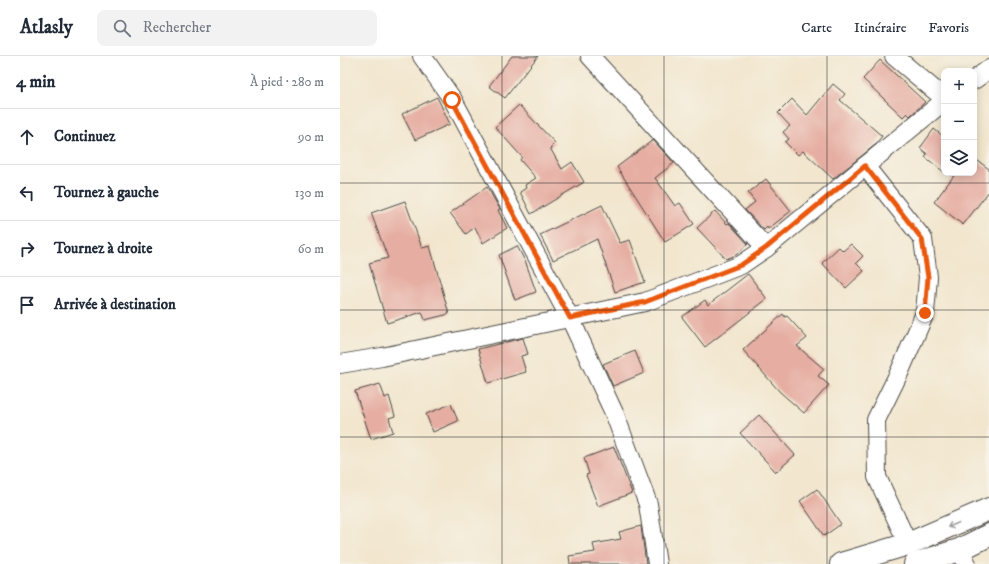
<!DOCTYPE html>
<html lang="fr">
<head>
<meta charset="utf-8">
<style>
  body { margin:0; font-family:"IM FELL DW Pica",serif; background:#f2f2f3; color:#1f2937 }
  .controls { position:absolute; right:12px; top:12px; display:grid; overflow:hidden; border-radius:8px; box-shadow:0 2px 10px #0003 }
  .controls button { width:36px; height:36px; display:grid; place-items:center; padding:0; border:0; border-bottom:1px solid #e0e1e3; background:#fff; color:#1f2937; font:20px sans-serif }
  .stop { position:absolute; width:12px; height:12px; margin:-9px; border:3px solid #ea580c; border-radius:50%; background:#fff }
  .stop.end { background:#ea580c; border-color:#fff; box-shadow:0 1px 4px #0008 }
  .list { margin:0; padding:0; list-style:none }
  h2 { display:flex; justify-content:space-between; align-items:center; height:52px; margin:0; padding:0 16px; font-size:17px }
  h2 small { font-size:13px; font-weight:400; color:#747a83 }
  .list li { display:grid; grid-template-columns:26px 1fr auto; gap:12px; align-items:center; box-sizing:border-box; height:56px; padding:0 16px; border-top:1px solid #e0e1e3 }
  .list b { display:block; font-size:15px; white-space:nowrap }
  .list em { font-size:13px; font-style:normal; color:#747a83 }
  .icon { flex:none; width:22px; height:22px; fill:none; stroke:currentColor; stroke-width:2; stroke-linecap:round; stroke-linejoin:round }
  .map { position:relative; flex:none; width:649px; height:508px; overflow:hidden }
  header { display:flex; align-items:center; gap:24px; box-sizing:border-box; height:56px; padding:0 20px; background:#fff; border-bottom:1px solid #e0e1e3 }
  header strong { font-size:19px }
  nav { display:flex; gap:22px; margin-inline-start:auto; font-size:14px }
  .search { width:280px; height:36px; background:#f2f2f3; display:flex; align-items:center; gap:10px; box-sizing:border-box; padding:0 14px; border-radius:8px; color:#747a83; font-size:15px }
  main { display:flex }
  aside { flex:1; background:#fff }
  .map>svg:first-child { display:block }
</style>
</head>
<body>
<header>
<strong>Atlasly</strong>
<div class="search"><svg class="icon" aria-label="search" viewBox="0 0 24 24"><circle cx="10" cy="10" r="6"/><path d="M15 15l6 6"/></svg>Rechercher</div>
<nav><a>Carte</a><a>Itinéraire</a><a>Favoris</a></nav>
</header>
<main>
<aside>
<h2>4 min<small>À pied · 280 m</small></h2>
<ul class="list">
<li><svg class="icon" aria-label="ahead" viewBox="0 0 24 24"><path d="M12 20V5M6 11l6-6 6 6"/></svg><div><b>Continuez</b></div><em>90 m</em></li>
<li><svg class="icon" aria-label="left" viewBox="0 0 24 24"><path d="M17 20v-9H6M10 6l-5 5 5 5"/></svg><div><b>Tournez à gauche</b></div><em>130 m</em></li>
<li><svg class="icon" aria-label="right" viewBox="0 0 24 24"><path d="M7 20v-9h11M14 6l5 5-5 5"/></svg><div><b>Tournez à droite</b></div><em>60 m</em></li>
<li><svg class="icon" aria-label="arrive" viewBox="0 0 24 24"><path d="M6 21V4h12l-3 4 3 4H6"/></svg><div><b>Arrivée à destination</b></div></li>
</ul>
</aside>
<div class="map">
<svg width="649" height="508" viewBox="0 0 649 508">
  <rect width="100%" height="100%" fill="#f7f3e8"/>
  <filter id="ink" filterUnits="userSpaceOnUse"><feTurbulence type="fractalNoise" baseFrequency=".025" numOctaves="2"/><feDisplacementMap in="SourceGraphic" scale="8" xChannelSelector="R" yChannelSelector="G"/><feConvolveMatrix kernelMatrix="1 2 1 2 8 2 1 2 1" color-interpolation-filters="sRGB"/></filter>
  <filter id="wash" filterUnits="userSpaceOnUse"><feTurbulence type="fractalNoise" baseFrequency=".012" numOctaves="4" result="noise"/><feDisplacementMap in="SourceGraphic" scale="16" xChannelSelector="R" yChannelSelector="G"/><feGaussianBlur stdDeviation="0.9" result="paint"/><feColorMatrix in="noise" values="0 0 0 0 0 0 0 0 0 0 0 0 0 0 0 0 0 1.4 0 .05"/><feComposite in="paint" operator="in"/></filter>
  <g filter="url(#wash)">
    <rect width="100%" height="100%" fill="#f2e6ce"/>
    <g id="blocks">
      <g fill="#e6ada2">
        <path d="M172 0H198L165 42 149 30Z"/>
        <path d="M540 4 585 46 570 60 567 57 563 61 523 23Z"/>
        <path d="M493 28 505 38 500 44 542 80 535 89 493 123 463 95 458 99 445 86 449 83 443 76 450 70 438 57 452 43 467 59Z"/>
        <path d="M97 41 110 68 75 84 62 58Z"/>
        <path d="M179 49 215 87 210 92 222 113 232 106 244 126 191 158 180 136 186 132 185 129 196 122 180 104 182 101 155 71Z"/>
        <path d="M594 73 604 81V116L585 101 587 98 580 92Z"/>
        <path d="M313 84 334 107 315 122 335 150 340 147 354 168 325 186 277 111Z"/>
        <path d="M634 102 649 113V135L623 169 594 146 616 117H634Z"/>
        <path d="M426 123 451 155 428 173 427 171 424 174 405 154 415 146 408 137Z"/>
        <path d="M147 131 160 153 158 154 167 172 143 187 135 171 126 178 110 157Z"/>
        <path d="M65 145 82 192 90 190 109 258 85 264 82 256 47 267 29 207 48 202 31 157Z"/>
        <path d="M262 149 280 187 290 184 305 226 275 236 257 183 213 204 200 179Z"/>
        <path d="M375 155 387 168 389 167 408 188 396 199 386 203 357 172Z"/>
        <path d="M511 188 523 200 516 207 524 215 506 232 482 207 499 191 503 195Z"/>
        <path d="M177 190 186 207 196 236 175 244 159 199Z"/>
        <path d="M408 218 427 243 365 291 342 261 365 244 368 249Z"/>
        <path d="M443 258 445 261 447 260 467 282 457 290 484 313 478 320 489 329 464 357 440 336 403 294Z"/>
        <path d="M183 282 188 298 181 300 186 316 148 327 138 293Z"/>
        <path d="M295 295 304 317 273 330 263 308Z"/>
        <path d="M40 328 45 342 49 340 55 360 49 362 53 376 31 383 15 335Z"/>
        <path d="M111 348 118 365 93 376 86 358Z"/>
        <path d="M419 359 455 399 436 416 400 377Z"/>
        <path d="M274 391 292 437 258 450 246 419 249 418 244 402Z"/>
        <path d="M477 433 501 468 484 480 460 445Z"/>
        <path d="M301 470 306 508H230L229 500 255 496 253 488 281 483 279 476Z"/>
      </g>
    </g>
  </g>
  <g filter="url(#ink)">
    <use href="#blocks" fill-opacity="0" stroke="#494743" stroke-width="1"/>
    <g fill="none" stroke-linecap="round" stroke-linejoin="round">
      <g stroke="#494743" stroke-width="20">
        <g id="street">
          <path d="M82 0 113 44 230 262 275 359 308 448 317 508"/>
          <path d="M250 0 426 192"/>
          <path d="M554 0 604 42"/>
          <path d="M634 24 649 13"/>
          <path d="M525 110 583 183 588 221 585 257 560 315 536 364 537 421 568 488"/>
          <path d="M0 308 42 301 305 246 401 209 426 192 604 45"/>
          <path d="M619 494 627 508"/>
        </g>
      </g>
      <g stroke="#494743" stroke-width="24">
        <g id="highway">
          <path d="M501 508 568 488 649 453"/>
          <path d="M575 508 619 494 649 479"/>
        </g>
      </g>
      <use href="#street" stroke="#fff" stroke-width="18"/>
      <use href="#highway" stroke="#fff" stroke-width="22"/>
    </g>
    <defs><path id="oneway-shaft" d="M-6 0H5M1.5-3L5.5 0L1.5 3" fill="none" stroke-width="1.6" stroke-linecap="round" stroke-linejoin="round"/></defs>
    <use stroke="#a0a0a0" href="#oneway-shaft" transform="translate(613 469) rotate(157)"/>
  </g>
  <g fill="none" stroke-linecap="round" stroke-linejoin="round" filter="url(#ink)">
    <path stroke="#ea580c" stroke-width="5" d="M112 44 230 262 305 246 401 209 426 192 525 110 582 183 588 221 585 257"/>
  </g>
  <path fill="none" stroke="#2b2b2b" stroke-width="1" stroke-opacity="0.55" d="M162 0V508M324 0V508M487 0V508M0 127H649M0 254H649M0 381H649"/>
</svg>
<div class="controls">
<button>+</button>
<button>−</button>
<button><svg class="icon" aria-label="layers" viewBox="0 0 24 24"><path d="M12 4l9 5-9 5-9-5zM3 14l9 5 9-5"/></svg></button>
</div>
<div class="stop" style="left:112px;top:44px"></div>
<div class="stop end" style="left:585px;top:257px"></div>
</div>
</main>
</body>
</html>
